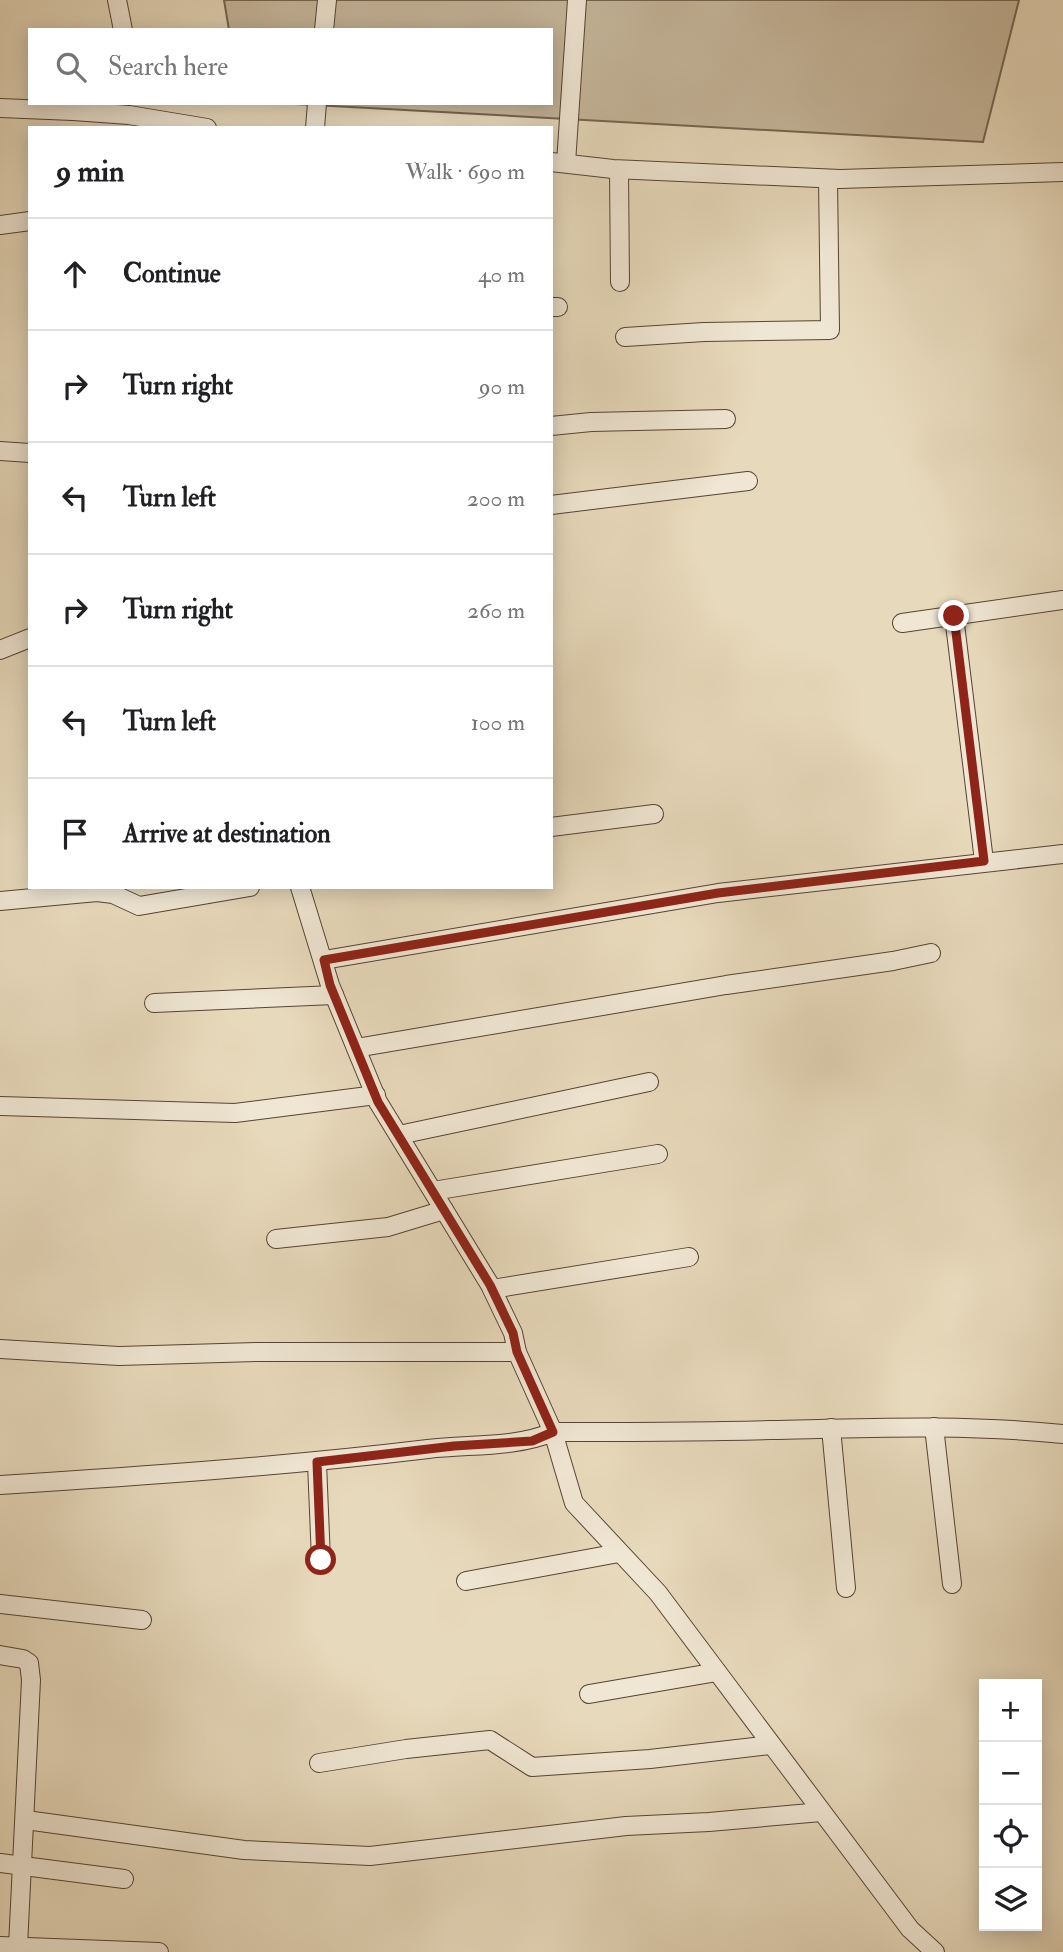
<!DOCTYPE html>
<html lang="en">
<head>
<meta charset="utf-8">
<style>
  body { margin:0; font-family:"IM FELL Double Pica",serif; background:#f2f2f2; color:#202124 }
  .controls { position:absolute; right:21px; bottom:21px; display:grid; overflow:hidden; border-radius:0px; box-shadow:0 4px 18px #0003 }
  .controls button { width:63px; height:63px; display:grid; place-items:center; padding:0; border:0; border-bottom:2px solid #e0e0e0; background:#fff; color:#202124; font:35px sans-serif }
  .stop { position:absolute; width:21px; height:21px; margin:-16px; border:5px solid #8f2418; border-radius:50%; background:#fff }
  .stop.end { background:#8f2418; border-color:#fff; box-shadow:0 2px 7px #0008 }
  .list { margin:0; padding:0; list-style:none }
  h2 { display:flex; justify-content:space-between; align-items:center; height:91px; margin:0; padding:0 28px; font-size:30px }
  h2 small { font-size:23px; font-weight:400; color:#757577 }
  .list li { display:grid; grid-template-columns:46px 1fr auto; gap:21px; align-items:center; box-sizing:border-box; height:112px; padding:0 28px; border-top:2px solid #e0e0e0 }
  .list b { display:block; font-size:26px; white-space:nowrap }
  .list em { font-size:23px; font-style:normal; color:#757577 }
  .icon { flex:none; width:38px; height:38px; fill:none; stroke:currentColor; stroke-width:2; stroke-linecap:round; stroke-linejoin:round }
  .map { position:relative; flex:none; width:1063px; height:1952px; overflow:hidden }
  .search { position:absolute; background:#fff; box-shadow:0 4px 18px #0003; left:28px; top:28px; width:525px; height:77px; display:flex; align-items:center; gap:18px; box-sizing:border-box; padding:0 24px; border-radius:0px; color:#757577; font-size:26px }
  .panel { position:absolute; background:#fff; box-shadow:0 4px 18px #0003; left:28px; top:126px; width:525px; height:763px; border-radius:0px }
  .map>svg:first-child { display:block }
</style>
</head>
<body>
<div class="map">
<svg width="1063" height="1952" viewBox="0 0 1063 1952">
  <rect width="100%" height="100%" fill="#e7d9bb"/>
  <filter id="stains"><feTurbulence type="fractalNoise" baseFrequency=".00286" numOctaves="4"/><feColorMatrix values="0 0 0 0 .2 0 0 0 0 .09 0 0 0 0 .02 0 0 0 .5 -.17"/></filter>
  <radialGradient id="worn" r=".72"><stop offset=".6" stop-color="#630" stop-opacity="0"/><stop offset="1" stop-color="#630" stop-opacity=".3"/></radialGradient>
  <path fill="#c6b79c" stroke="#766550" stroke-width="2" d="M224 0H1019L983 142 277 103H551V30H229Z"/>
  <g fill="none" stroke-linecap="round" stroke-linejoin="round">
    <g stroke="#564432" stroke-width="20">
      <g id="minor">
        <path d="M117 0 123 30"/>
        <path d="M324 30 327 0"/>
        <path d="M0 108 73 111 129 115 207 128"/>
        <path d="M315 128 317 103"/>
        <path d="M551 162 613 169 840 179 1063 172"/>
        <path d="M566 163 577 0"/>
        <path d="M619 170 620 282"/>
        <path d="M0 225 30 221"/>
        <path d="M551 307H558"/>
        <path d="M625 337 704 332 830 330 828 179"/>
        <path d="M551 426 591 422 726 419"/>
        <path d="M0 451 30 453"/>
        <path d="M551 505 748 481"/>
        <path d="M954 616 984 861"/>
        <path d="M902 623 1063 600"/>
        <path d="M0 650 30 638"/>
        <path d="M551 827 654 814"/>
        <path d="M300 887 330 985 378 1102 490 1285 513 1333 517 1352 553 1432 574 1503 658 1593 910 1929 935 1952"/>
        <path d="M0 901 97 892 113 894 139 906 250 887"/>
        <path d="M324 960 718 893 1063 854"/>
        <path d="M154 1003 334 995"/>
        <path d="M356 1048 726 985 893 961 931 953"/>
        <path d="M0 1106 235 1113 376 1095"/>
        <path d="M399 1135 649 1082"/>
        <path d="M433 1191 658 1154"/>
        <path d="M276 1239 388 1227 444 1210"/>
        <path d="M492 1289 689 1257"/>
        <path d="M0 1349 119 1356 258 1352H517"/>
        <path d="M934 1427 952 1584"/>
        <path d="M831 1428 846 1588"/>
        <path d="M317 1463 321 1560"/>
        <path d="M0 1485C143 1476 286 1466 428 1449 470 1444 515 1448 553 1432 626 1432 699 1432 771 1430 870 1428 965 1424 1063 1434"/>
        <path d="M466 1581 619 1553"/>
        <path d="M0 1604 142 1620"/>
        <path d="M0 1655 23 1659 29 1663 31 1680 18 1946"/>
        <path d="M589 1694 717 1672"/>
        <path d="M319 1763 406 1749 490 1740 532 1767 650 1759 770 1745"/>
        <path d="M26 1820 244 1850 370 1856 626 1826 709 1822 821 1812"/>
        <path d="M0 1863 124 1879"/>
        <path d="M0 1946 159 1952"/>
      </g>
    </g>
    <use href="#minor" stroke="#efe6d3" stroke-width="18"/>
  </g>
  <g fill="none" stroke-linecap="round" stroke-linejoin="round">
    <path stroke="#8f2418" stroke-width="9" d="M321 1560 317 1462 454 1446 532 1441 553 1432 517 1352 513 1333 490 1285 378 1102 330 985 324 960 718 893 984 861 954 616"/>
  </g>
  <rect width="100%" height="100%" filter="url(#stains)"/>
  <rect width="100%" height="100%" fill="url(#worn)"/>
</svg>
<div class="controls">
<button>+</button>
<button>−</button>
<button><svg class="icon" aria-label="locate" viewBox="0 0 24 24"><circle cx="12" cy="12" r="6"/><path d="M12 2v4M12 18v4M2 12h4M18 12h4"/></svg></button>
<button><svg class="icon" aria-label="layers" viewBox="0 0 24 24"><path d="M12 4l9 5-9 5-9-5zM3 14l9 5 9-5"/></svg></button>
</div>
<div class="stop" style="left:321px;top:1560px"></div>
<div class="stop end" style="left:954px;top:616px"></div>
<div class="search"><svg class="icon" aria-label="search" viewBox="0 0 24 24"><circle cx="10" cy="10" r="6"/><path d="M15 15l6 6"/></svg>Search here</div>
<section class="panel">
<h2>9 min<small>Walk · 690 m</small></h2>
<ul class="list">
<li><svg class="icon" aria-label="ahead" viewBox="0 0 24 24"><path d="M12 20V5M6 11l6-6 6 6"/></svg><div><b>Continue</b></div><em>40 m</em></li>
<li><svg class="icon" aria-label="right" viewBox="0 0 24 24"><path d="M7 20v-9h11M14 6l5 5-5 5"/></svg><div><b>Turn right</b></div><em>90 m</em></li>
<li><svg class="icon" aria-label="left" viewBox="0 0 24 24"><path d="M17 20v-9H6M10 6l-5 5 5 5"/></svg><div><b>Turn left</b></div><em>200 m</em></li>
<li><svg class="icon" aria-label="right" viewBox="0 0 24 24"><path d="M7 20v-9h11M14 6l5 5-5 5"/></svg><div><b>Turn right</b></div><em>260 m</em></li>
<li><svg class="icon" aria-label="left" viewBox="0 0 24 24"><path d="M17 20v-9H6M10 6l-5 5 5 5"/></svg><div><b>Turn left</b></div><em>100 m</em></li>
<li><svg class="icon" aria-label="arrive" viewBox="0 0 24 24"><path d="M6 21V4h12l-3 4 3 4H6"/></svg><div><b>Arrive at destination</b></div></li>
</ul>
</section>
</div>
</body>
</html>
